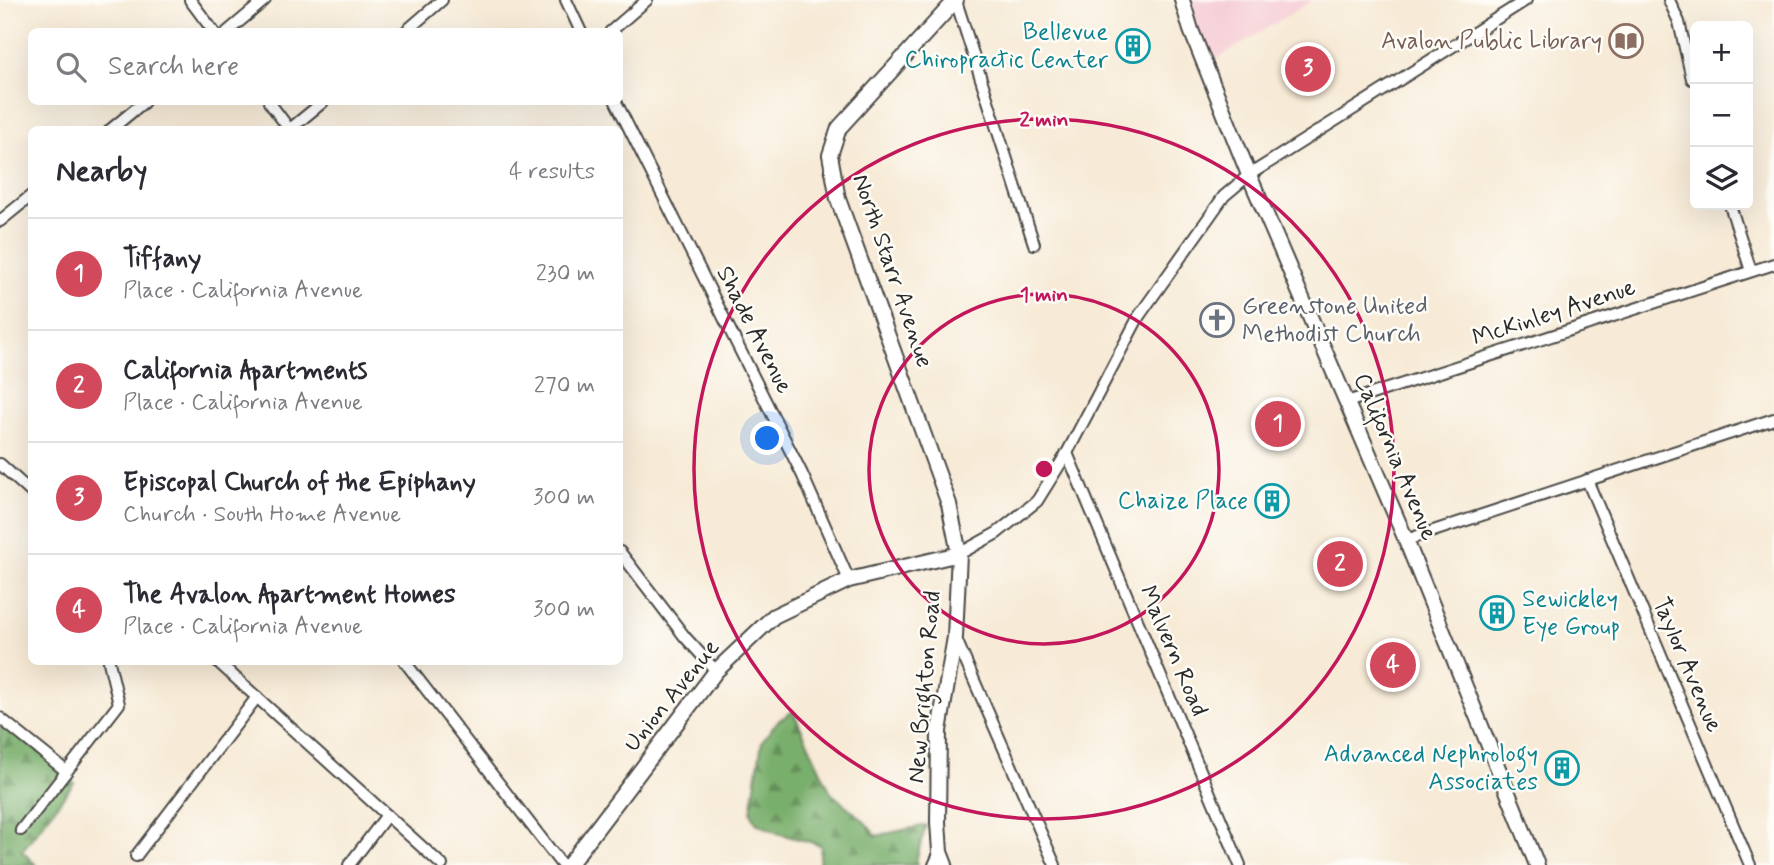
<!DOCTYPE html>
<html lang="en">
<head>
<meta charset="utf-8">
<style>
  body { margin:0; font-family:Mynerve,sans-serif; background:#f2f2f3; color:#2b2b33 }
  .controls { position:absolute; right:21px; top:21px; display:grid; overflow:hidden; border-radius:10px; box-shadow:0 7px 28px #0002 }
  .controls button { width:63px; height:63px; display:grid; place-items:center; padding:0; border:0; border-bottom:2px solid #e1e1e2; background:#fff; color:#2b2b33; font:35px sans-serif }
  .you { position:absolute; left:768px; top:439px; width:24px; height:24px; margin:-18px; border:5px solid #fff; border-radius:50%; background:#1a73e8; box-shadow:0 0 0 10px #1a73e833 }
  .badge { display:grid; place-items:center; width:46px; height:46px; border-radius:50%; background:#d1495b; color:#fff; font-size:23px; font-weight:700 }
  .pin { position:absolute; translate:-50% -50%; border:4px solid #fff; box-shadow:0 2px 7px #0006 }
  .list { margin:0; padding:0; list-style:none }
  h2 { display:flex; justify-content:space-between; align-items:center; height:91px; margin:0; padding:0 28px; font-size:30px }
  h2 small { font-size:23px; font-weight:400; color:#7c7c81 }
  .list li { display:grid; grid-template-columns:46px 1fr auto; gap:21px; align-items:center; box-sizing:border-box; height:112px; padding:0 28px; border-top:2px solid #e1e1e2 }
  .list b { display:block; font-size:26px; white-space:nowrap }
  .list p { margin:0; font-size:23px; white-space:nowrap; color:#7c7c81 }
  .list em { font-size:23px; font-style:normal; color:#7c7c81 }
  .icon { flex:none; width:38px; height:38px; fill:none; stroke:currentColor; stroke-width:2; stroke-linecap:round; stroke-linejoin:round }
  .map { position:relative; flex:none; width:1774px; height:865px; overflow:hidden }
  .search { position:absolute; background:#fff; box-shadow:0 7px 28px #0002; left:28px; top:28px; width:595px; height:77px; display:flex; align-items:center; gap:18px; box-sizing:border-box; padding:0 24px; border-radius:10px; color:#7c7c81; font-size:26px }
  .panel { position:absolute; background:#fff; box-shadow:0 7px 28px #0002; left:28px; top:126px; width:595px; height:539px; border-radius:10px }
  .map>svg:first-child { display:block }
</style>
</head>
<body>
<div class="map">
<svg width="1774" height="865" viewBox="0 0 1774 865">
  <defs>
    <pattern id="forest-firs" width="22" height="20" patternUnits="userSpaceOnUse" patternTransform="scale(1.75)"><rect width="22" height="20" fill="#79af6c"/><path d="M5 1l3.5 6h-7zM16 11l3.5 6h-7z" fill="#638f59"/></pattern>
  </defs>
  <rect width="100%" height="100%" fill="#fdfcf7"/>
  <filter id="ink" filterUnits="userSpaceOnUse"><feTurbulence type="fractalNoise" baseFrequency=".0143" numOctaves="2"/><feDisplacementMap in="SourceGraphic" scale="14" xChannelSelector="R" yChannelSelector="G"/><feConvolveMatrix kernelMatrix="1 2 1 2 8 2 1 2 1" color-interpolation-filters="sRGB"/></filter>
  <filter id="wash" filterUnits="userSpaceOnUse"><feTurbulence type="fractalNoise" baseFrequency=".00686" numOctaves="4" result="noise"/><feDisplacementMap in="SourceGraphic" scale="28" xChannelSelector="R" yChannelSelector="G"/><feGaussianBlur stdDeviation="1.57" result="paint"/><feColorMatrix in="noise" values="0 0 0 0 0 0 0 0 0 0 0 0 0 0 0 0 0 1.4 0 .05"/><feComposite in="paint" operator="in"/></filter>
  <g filter="url(#wash)">
    <rect width="100%" height="100%" fill="#f7ead6"/>
    <path fill="#f6cfd7" d="M1182 0H1313L1205 66Z"/>
    <g fill="url(#forest-firs)" stroke="#526d4c" stroke-width="2">
      <path d="M793 711 831 793 863 820 876 836 926 825 917 857V865H819L821 845 780 834 756 823 751 812 762 741 778 721Z"/>
      <path d="M0 718 66 771 74 783 22 851 36 865H0Z"/>
    </g>
  </g>
  <g filter="url(#ink)">
    <g fill="none" stroke-linecap="round" stroke-linejoin="round">
      <g stroke="#4a4845" stroke-width="14">
        <g id="minor">
          <path d="M190 0 214 32"/>
          <path d="M566 0 581 32"/>
          <path d="M1669 0 1679 22 1692 79"/>
          <path d="M956 1 1034 244"/>
          <path d="M227 32 265 0"/>
          <path d="M405 32 442 0"/>
          <path d="M610 32 647 0"/>
          <path d="M269 102 290 130"/>
          <path d="M616 102 802 474 849 580"/>
          <path d="M290 129 323 102"/>
          <path d="M110 130 144 102"/>
          <path d="M1730 205 1751 271"/>
          <path d="M0 221 32 195"/>
          <path d="M1347 402 1774 264"/>
          <path d="M1067 453 1240 865"/>
          <path d="M0 464 32 493"/>
          <path d="M1587 480 1750 865"/>
          <path d="M1406 540 1774 419"/>
          <path d="M620 552 685 637 716 671"/>
          <path d="M959 554 997 533 1037 501 1067 453 1139 316 1224 196 1249 175 1526 0"/>
          <path d="M955 637 1055 865"/>
          <path d="M218 662 442 865"/>
          <path d="M405 662 562 865"/>
          <path d="M0 718 66 771"/>
          <path d="M21 830 119 704 109 662"/>
          <path d="M136 856 257 697"/>
          <path d="M349 865 387 815"/>
          <path d="M934 865 940 852"/>
        </g>
      </g>
      <g stroke="#4a4845" stroke-width="18">
        <g id="tertiary">
          <path d="M1182 0 1191 30 1249 175 1406 540 1537 865"/>
          <path d="M569 865 716 671 774 616 849 580 959 554"/>
          <path d="M945 865 940 852 938 822 939 731 955 637 959 554 949 504 838 199 830 155 839 128 956 0"/>
        </g>
      </g>
      <use href="#minor" stroke="#fff" stroke-width="10"/>
      <use href="#tertiary" stroke="#fff" stroke-width="14"/>
    </g>
  </g>
  <g fill="none" stroke="#c2185b" stroke-width="3.5">
    <circle cx="1044" cy="469" r="175"/>
    <circle cx="1044" cy="469" r="350"/>
  </g>
  <defs>
    <g id="library-ring" transform="scale(1.75)"><circle r="9.5" fill="#fdfcf7" stroke="#8d6e63" stroke-width="1.5"/><path d="M-6-4Q-3-5.5-.7-3.5V5Q-3 3-6 4ZM6-4Q3-5.5 .7-3.5V5Q3 3 6 4Z" fill="#8d6e63"/></g>
    <g id="building-ring" transform="scale(1.75)"><circle r="9.5" fill="#fdfcf7" stroke="#0f9aa8" stroke-width="1.5"/><path d="M-4-6H4V6H1V3H-1V6H-4ZM-2.5-4.3h1.7v1.8h-1.7ZM.8-4.3h1.7v1.8H.8ZM-2.5-1h1.7V.8h-1.7ZM.8-1h1.7V.8H.8Z" fill="#0f9aa8"/></g>
    <g id="church-ring" transform="scale(1.75)"><circle r="9.5" fill="#fdfcf7" stroke="#6b7280" stroke-width="1.5"/><path d="M-1.2-6h2.4v3.5h3.3v2.4h-3.3V6h-2.4V-.1h-3.3v-2.4h3.3Z" fill="#6b7280"/></g>
  </defs>
  <g fill-rule="evenodd">
    <use href="#library-ring" x="1626" y="41"/>
    <use href="#building-ring" x="1133" y="46"/>
    <use href="#church-ring" x="1217" y="320"/>
    <use href="#building-ring" x="1272" y="501"/>
    <use href="#building-ring" x="1497" y="613"/>
    <use href="#building-ring" x="1562" y="768"/>
  </g>
  <g text-anchor="middle" dominant-baseline="central" stroke-width="5" stroke-linejoin="round" paint-order="stroke">
    <g font-size="24" fill="#0d838f" stroke="#fdfcf7" text-anchor="end">
      <text x="1108" y="32">Bellevue<tspan x="1108" dy="28">Chiropractic Center</tspan></text>
      <text x="1248" y="501">Chaize Place</text>
      <text x="1522" y="599" text-anchor="start">Sewickley<tspan x="1522" dy="28">Eye Group</tspan></text>
      <text x="1538" y="754">Advanced Nephrology<tspan x="1538" dy="28">Associates</tspan></text>
    </g>
    <g font-size="24" fill="#785e54" stroke="#fdfcf7" text-anchor="end">
      <text x="1602" y="41">Avalon Public Library</text>
    </g>
    <g font-size="24" fill="#2b2b2b" stroke="#fdfcf7">
      <text transform="translate(892 271) rotate(71)">North Starr Avenue</text>
      <text transform="translate(1554 313) rotate(-18)">McKinley Avenue</text>
      <text transform="translate(754 330) rotate(63)">Shade Avenue</text>
      <text transform="translate(1395 457) rotate(67)">California Avenue</text>
      <text transform="translate(1173 651) rotate(67)">Malvern Road</text>
      <text transform="translate(1687 665) rotate(67)">Taylor Avenue</text>
      <text transform="translate(925 687) rotate(-85)">New Brighton Road</text>
      <text transform="translate(672 696) rotate(-51)">Union Avenue</text>
    </g>
    <g font-size="24" fill="#5b616d" stroke="#fdfcf7" text-anchor="start">
      <text x="1242" y="306">Greenstone United<tspan x="1242" dy="28">Methodist Church</tspan></text>
    </g>
  </g>
  <circle cx="1044" cy="469" r="10" fill="#c2185b" stroke="#fdfcf7" stroke-width="3.5"/>
  <g font-size="21" text-anchor="middle" font-weight="bold" fill="#c2185b" stroke="#fdfcf7" stroke-width="5" stroke-linejoin="round" paint-order="stroke">
    <text x="1044" y="126">2 min</text>
    <text x="1044" y="301">1 min</text>
  </g>
</svg>
<div class="controls">
<button>+</button>
<button>−</button>
<button><svg class="icon" aria-label="layers" viewBox="0 0 24 24"><path d="M12 4l9 5-9 5-9-5zM3 14l9 5 9-5"/></svg></button>
</div>
<div class="you"></div>
<div class="pin badge" style="left:1278px;top:424px">1</div>
<div class="pin badge" style="left:1340px;top:564px">2</div>
<div class="pin badge" style="left:1308px;top:69px">3</div>
<div class="pin badge" style="left:1393px;top:665px">4</div>
<div class="search"><svg class="icon" aria-label="search" viewBox="0 0 24 24"><circle cx="10" cy="10" r="6"/><path d="M15 15l6 6"/></svg>Search here</div>
<section class="panel">
<h2>Nearby<small>4 results</small></h2>
<ul class="list">
<li><span class="badge">1</span><div><b>Tiffany</b><p>Place · California Avenue</p></div><em>230 m</em></li>
<li><span class="badge">2</span><div><b>California Apartments</b><p>Place · California Avenue</p></div><em>270 m</em></li>
<li><span class="badge">3</span><div><b>Episcopal Church of the Epiphany</b><p>Church · South Home Avenue</p></div><em>300 m</em></li>
<li><span class="badge">4</span><div><b>The Avalon Apartment Homes</b><p>Place · California Avenue</p></div><em>300 m</em></li>
</ul>
</section>
</div>
</body>
</html>
